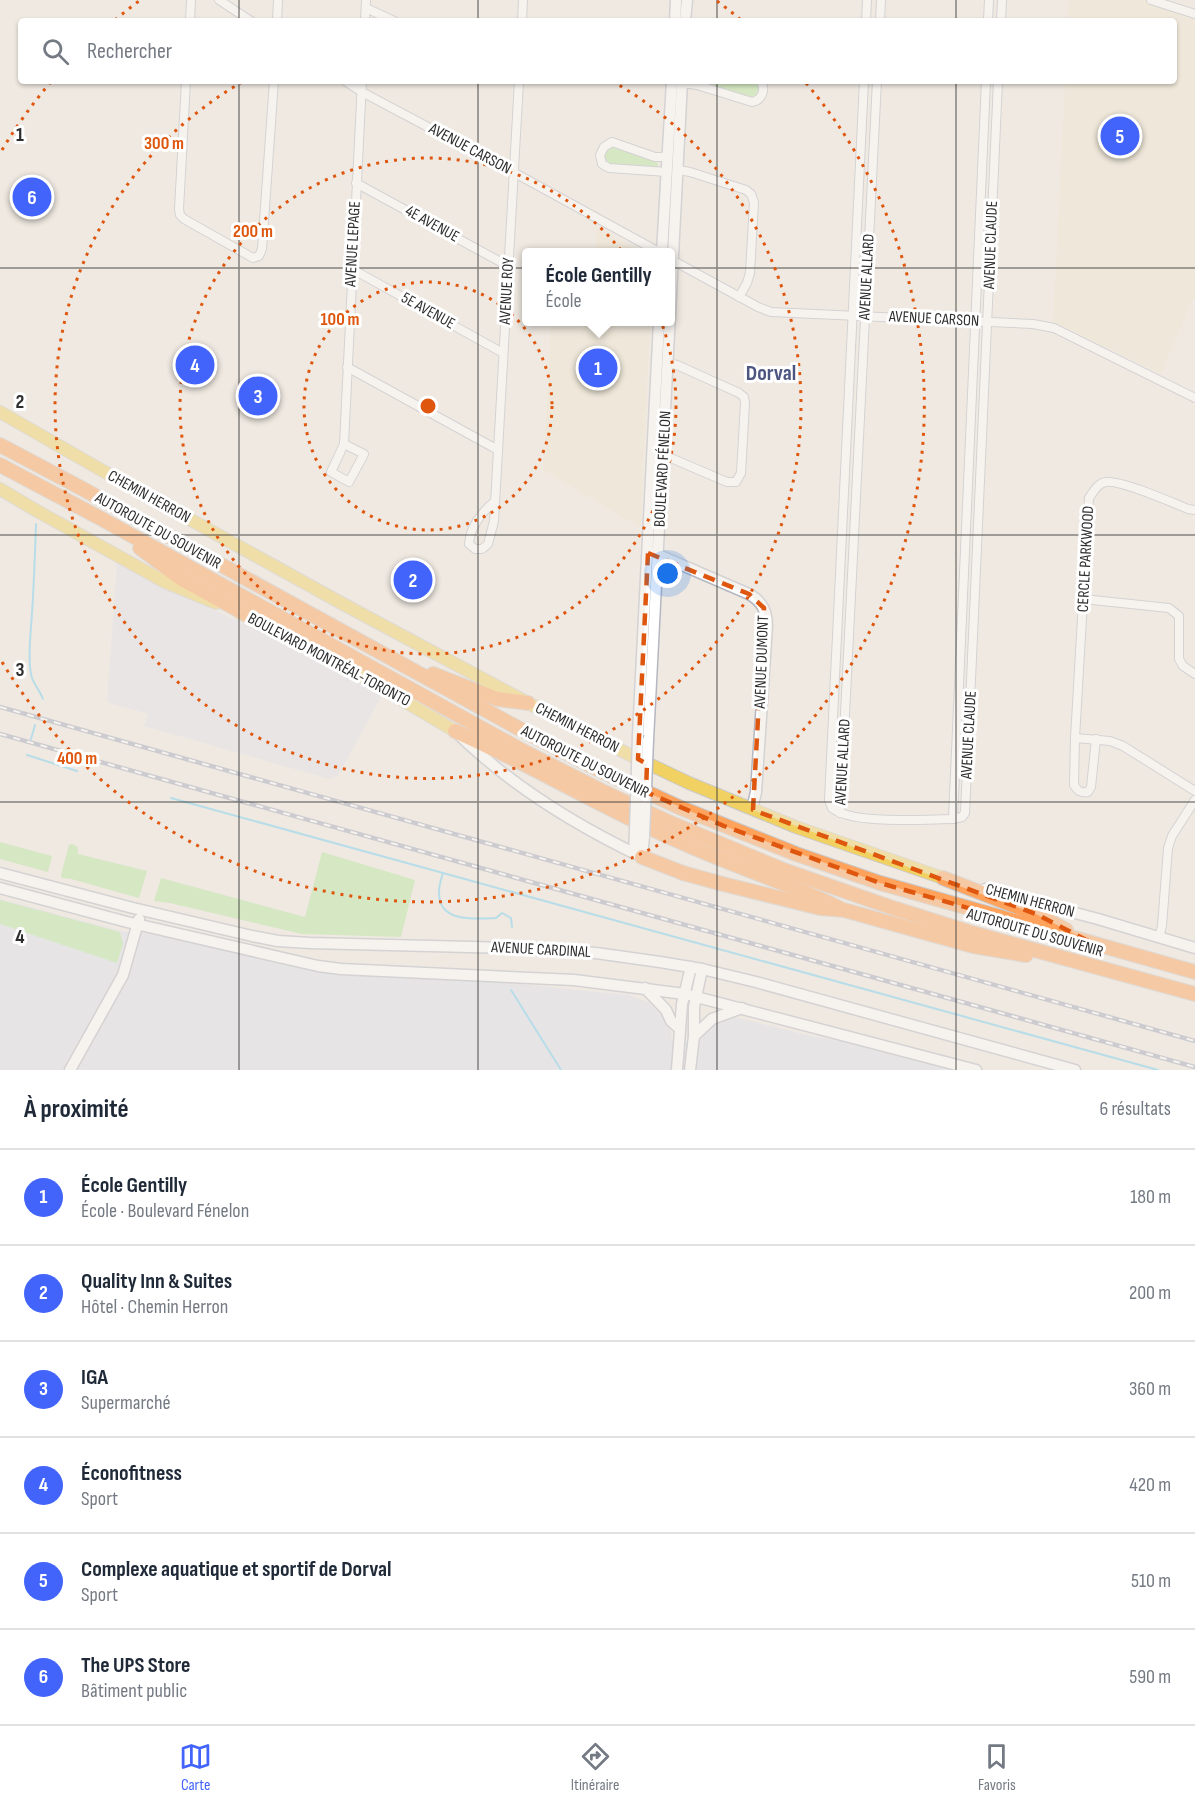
<!DOCTYPE html>
<html lang="fr">
<head>
<meta charset="utf-8">
<style>
  body { margin:0; font-family:"Sofia Sans Condensed",sans-serif; background:#f6f6f7; color:#1f2937 }
  .you { position:absolute; left:668px; top:574px; width:21px; height:21px; margin:-15px; border:4px solid #fff; border-radius:50%; background:#1a73e8; box-shadow:0 0 0 9px #1a73e833 }
  .badge { display:grid; place-items:center; width:39px; height:39px; border-radius:50%; background:#4264fb; color:#fff; font-size:20px; font-weight:700 }
  .pin { position:absolute; translate:-50% -50%; border:3px solid #fff; box-shadow:0 2px 6px #0006 }
  .popup { position:absolute; left:522px; top:248px; width:153px; height:78px; box-sizing:border-box; display:grid; place-content:center; border-radius:6px; background:#fff; filter:drop-shadow(0 2px 4px #0005); font-size:20px; white-space:nowrap; color:#747a83 }
  .popup b { font-size:22px; color:#1f2937 }
  .popup::after { content:''; position:absolute; left:50%; top:100%; margin-left:-12px; border:12px solid transparent; border-top-color:#fff }
  .list { margin:0; padding:0; list-style:none }
  h2 { display:flex; justify-content:space-between; align-items:center; height:78px; margin:0; padding:0 24px; font-size:26px }
  h2 small { font-size:20px; font-weight:400; color:#747a83 }
  .list li { display:grid; grid-template-columns:39px 1fr auto; gap:18px; align-items:center; box-sizing:border-box; height:96px; padding:0 24px; border-top:2px solid #e0e1e3 }
  .list b { display:block; font-size:22px; white-space:nowrap }
  .list p { margin:0; font-size:20px; white-space:nowrap; color:#747a83 }
  .list em { font-size:20px; font-style:normal; color:#747a83 }
  .icon { flex:none; width:33px; height:33px; fill:none; stroke:currentColor; stroke-width:2; stroke-linecap:round; stroke-linejoin:round }
  .map { position:relative; flex:none; width:1195px; height:1070px; overflow:hidden }
  .search { position:absolute; background:#fff; box-shadow:0 2px 4px #0004; left:18px; right:18px; top:18px; height:66px; display:flex; align-items:center; gap:15px; box-sizing:border-box; padding:0 21px; border-radius:6px; color:#747a83; font-size:22px }
  .sheet { height:654px; background:#fff }
  nav { display:flex; justify-content:space-around; align-items:center; box-sizing:border-box; height:84px; border-top:2px solid #e0e1e3; background:#fff; font-size:16px; color:#747a83 }
  nav a { display:grid; justify-items:center; gap:3px }
  nav .on { color:#4264fb }
  .map>svg:first-child { display:block }
</style>
</head>
<body>
<div class="map">
<svg width="1195" height="1070" viewBox="0 0 1195 1070">
  <rect width="100%" height="100%" fill="#efe9e1"/>
  <path fill="#e3e1e8" d="M117 563 154 583 282 641 382 695 338 776 329 779 144 726 148 714 107 702Z"/>
  <g fill="#f0e6d1">
    <path d="M1069 0H1154L1195 11V300L1193 299 1161 374 1053 322 1065 81H1174V21H1068Z"/>
    <path d="M596 228 640 252H596Z"/>
    <path d="M551 322H650L641 525 639 527 543 470Z"/>
  </g>
  <path fill="#dcdee8" d="M0 899 120 931 162 935 324 973 467 979 629 995 648 1002 662 1012 670 1026 672 1040 700 1041 708 1026 725 1017H735L811 1036 868 1045 958 1070H0Z"/>
  <g fill="#b6e59e">
    <path d="M700 81H754L758 85 759 90 755 96 750 97Z"/>
    <path d="M613 147 658 163V167L610 164C604 160 603 155 607 150Z"/>
    <path d="M0 842 52 856 48 872 0 859Z"/>
    <path d="M72 844 78 847V854L147 871 139 898 71 879 62 878 61 875 69 845Z"/>
    <path d="M322 852 415 880 401 937 302 934 170 903 154 901 161 878 305 917Z"/>
    <path d="M0 900 120 932 123 944 117 963 0 924Z"/>
  </g>
  <g fill="none" stroke-linecap="round" stroke-linejoin="round">
    <g stroke="#75cff0" stroke-width="2">
      <path d="M36 524C35 554 34 583 32 613 31 631 27 662 32 678 35 686 40 691 43 699"/>
      <path d="M31 739 35 725"/>
      <path d="M27 755 77 771"/>
      <path d="M171 798 443 873C441 879 439 886 439 892 438 923 476 919 496 918L502 913 511 918 512 927"/>
      <path d="M443 873 1158 1070"/>
      <path d="M511 990 561 1070"/>
    </g>
    <g stroke="#b4b7c1" stroke-width="10">
      <g id="street">
        <path d="M219 0 251 21"/>
        <path d="M1151 0 1195 14"/>
        <path d="M366 8 394 21"/>
        <path d="M190 21 191 0"/>
        <path d="M277 21 278 0"/>
        <path d="M365 21 366 0"/>
        <path d="M522 21 523 0"/>
        <path d="M866 21 867 0"/>
        <path d="M880 21 881 0"/>
        <path d="M988 21 989 0"/>
        <path d="M1001 21 1002 0"/>
        <path d="M186 81 179 209 180 215 184 219 253 258 259 256 262 249 274 81"/>
        <path d="M345 81 362 92 524 178 659 252"/>
        <path d="M864 81 829 800 832 808C852 825 926 819 953 819L962 817 965 813 998 81"/>
        <path d="M682 83 697 85 752 102C762 100 766 90 761 81"/>
        <path d="M678 170 690 172 746 190 751 194 754 202 750 273 747 283 739 297"/>
        <path d="M667 172 609 168 602 164 600 155 604 147 612 142 655 157H661L667 156"/>
        <path d="M356 183 508 266"/>
        <path d="M670 259 758 307 771 312 1033 324 1054 328 1195 398"/>
        <path d="M352 269 503 353"/>
        <path d="M347 367 498 450"/>
        <path d="M344 444 364 454 349 482 331 472 344 444 362 81"/>
        <path d="M659 453 727 482H736L741 473 745 403 744 397 739 393 677 365 668 363"/>
        <path d="M495 501C482 512 470 526 469 544L475 549H482L488 544 494 521 519 81"/>
        <path d="M1195 510 1188 509C1171 502 1121 480 1106 482 1098 483 1094 491 1089 498L1075 738 1110 741 1123 746 1195 791"/>
        <path d="M1083 599 1169 608 1179 616V659L1183 666 1195 674"/>
        <path d="M1075 738 1074 785C1078 791 1080 793 1088 792L1091 787 1096 739"/>
        <path d="M840 813 877 81"/>
        <path d="M953 819 986 81"/>
        <path d="M1159 937 1162 926 1168 848 1172 836 1195 800"/>
      </g>
    </g>
    <g stroke="#b4b7c1" stroke-width="13">
      <g id="secondary">
        <path d="M675 21 676 0"/>
        <path d="M685 21 687 0"/>
        <path d="M662 252 672 81"/>
        <path d="M654 553 749 594C763 602 767 612 767 627L756 792 752 809"/>
        <path d="M459 735C512 786 577 826 642 857L644 836"/>
        <path d="M638 735 659 322"/>
        <path d="M648 740 682 81"/>
        <path d="M634 853 635 832"/>
        <path d="M0 873 133 908 252 936 278 941 310 943 548 949 596 953 660 962 702 969 756 982 1075 1070"/>
        <path d="M0 888 127 922 318 966 341 969 574 980 685 994 976 1070"/>
        <path d="M985 889 1098 919 1195 948"/>
        <path d="M645 988 666 1010 671 1021 680 1029"/>
        <path d="M694 1036 712 1019 742 1008"/>
        <path d="M70 1070 123 975 139 919"/>
        <path d="M677 1070 682 1004 691 967"/>
        <path d="M690 1070 694 1036V1007L702 969"/>
      </g>
    </g>
    <g stroke="#c9c9c9" stroke-width="14">
      <g id="primary">
        <path d="M0 412 124 483 343 604 528 703 630 755 689 783 796 827 943 878"/>
        <path d="M0 489 37 511 165 582 216 603"/>
        <path d="M240 613 271 627 367 679 455 731"/>
      </g>
    </g>
    <g stroke="#c9c9c9" stroke-width="16">
      <g id="highway">
        <path d="M0 445 83 489 518 728 603 772 681 808 796 854 880 883 1195 972"/>
        <path d="M0 465 100 518 523 751 602 791 673 824 781 869 893 908 969 932 1195 994"/>
        <path d="M140 548 180 578 249 616"/>
        <path d="M433 674 497 699 528 703"/>
        <path d="M455 731C523 761 587 799 654 830 690 847 727 862 764 876 789 886 815 895 839 908"/>
        <path d="M642 857 683 873 719 883 820 908 844 910 973 946 1026 955"/>
        <path d="M943 878 1036 914 1066 930"/>
      </g>
    </g>
    <use href="#street" stroke="#fff" stroke-width="8"/>
    <use href="#secondary" stroke="#fff" stroke-width="10"/>
    <use href="#primary" stroke="#f2d163" stroke-width="12"/>
    <use href="#highway" stroke="#ffa35c" stroke-width="14"/>
    <g stroke="#a3a6b8" stroke-width="4.5">
      <g id="rail">
        <path d="M0 707 1195 1041"/>
        <path d="M0 734 1195 1067"/>
      </g>
    </g>
    <use href="#rail" stroke="#fff" stroke-width="2" stroke-dasharray="7" stroke-linecap="butt"/>
    <g stroke="#b4b7c1" stroke-width="13" stroke-linecap="butt">
      <g id="secondary-bridge">
        <path d="M635 832 638 735"/>
        <path d="M644 836 648 740"/>
      </g>
    </g>
    <use href="#secondary-bridge" stroke="#fff" stroke-width="10"/>
  </g>
  <path d="M0 0H1195V1070H0ZM648 553 749 594 764 608 753 810 1036 914 1092 943 880 883 724 826 646 792 647 764 638 759Z" fill="#efe9e1" fill-opacity=".55" fill-rule="evenodd"/>
  <path fill="none" stroke="#df570e" stroke-width="4.5" stroke-dasharray="12 8" stroke-linejoin="round" d="M648 553 749 594 764 608 753 810 1036 914 1092 943 880 883 724 826 646 792 647 764 638 759Z"/>
  <path fill="none" stroke="#2e2e2e" stroke-width="1.5" stroke-opacity="0.55" d="M239 0V21M478 0V21M717 0V21M956 0V21M239 81V1070M478 81V1070M717 81V1070M956 81V1070M0 268H1195M0 535H1195M0 802H1195"/>
  <g fill="none" stroke="#df570e" stroke-width="3" stroke-dasharray="3 6">
    <circle cx="428" cy="406" r="124"/>
    <circle cx="428" cy="406" r="248"/>
    <path d="M612 81A373 373 0 1 1 244 81"/>
    <path d="M2 150A497 497 0 0 1 50 83M115 20A497 497 0 0 1 139 1M717 1A497 497 0 0 1 741 20M806 83A497 497 0 1 1 2 662"/>
  </g>
  <g text-anchor="middle" dominant-baseline="central" stroke-width="6" stroke-linejoin="round" paint-order="stroke">
    <g font-size="16" fill="#2e2e2e" stroke="#fff">
      <text transform="translate(470 149) rotate(28)">AVENUE CARSON</text>
      <text transform="translate(432 224) rotate(29)">4E AVENUE</text>
      <text transform="translate(353 244) rotate(-87)">AVENUE LEPAGE</text>
      <text transform="translate(991 245) rotate(-88)">AVENUE CLAUDE</text>
      <text transform="translate(867 277) rotate(-87)">AVENUE ALLARD</text>
      <text transform="translate(507 291) rotate(-87)">AVENUE ROY</text>
      <text transform="translate(428 311) rotate(29)">5E AVENUE</text>
      <text transform="translate(934 319) rotate(3)">AVENUE CARSON</text>
      <text transform="translate(663 469) rotate(-87)">BOULEVARD FÉNELON</text>
      <text transform="translate(149 497) rotate(29)">CHEMIN HERRON</text>
      <text transform="translate(158 531) rotate(29)">AUTOROUTE DU SOUVENIR</text>
      <text transform="translate(1086 559) rotate(-87)">CERCLE PARKWOOD</text>
      <text transform="translate(329 660) rotate(28)">BOULEVARD MONTRÉAL-TORONTO</text>
      <text transform="translate(762 662) rotate(-88)">AVENUE DUMONT</text>
      <text transform="translate(577 728) rotate(27)">CHEMIN HERRON</text>
      <text transform="translate(969 735) rotate(-87)">AVENUE CLAUDE</text>
      <text transform="translate(585 762) rotate(27)">AUTOROUTE DU SOUVENIR</text>
      <text transform="translate(843 762) rotate(-87)">AVENUE ALLARD</text>
      <text transform="translate(1030 901) rotate(15)">CHEMIN HERRON</text>
      <text transform="translate(1035 933) rotate(16)">AUTOROUTE DU SOUVENIR</text>
      <text transform="translate(541 950) rotate(3)">AVENUE CARDINAL</text>
    </g>
    <g font-size="22" font-weight="bold" fill="#4d5680" stroke="#fff">
      <text x="771" y="373">Dorval</text>
    </g>
  </g>
  <g font-size="20" text-anchor="middle" font-weight="bold" fill="#2e2e2e" stroke="#fff" stroke-width="6" stroke-linejoin="round" paint-order="stroke">
    <text x="20" y="141">1</text>
    <text x="20" y="408">2</text>
    <text x="20" y="676">3</text>
    <text x="20" y="943">4</text>
  </g>
  <circle cx="428" cy="406" r="9" fill="#df570e" stroke="#fff" stroke-width="3"/>
  <g font-size="18" text-anchor="middle" font-weight="bold" fill="#df570e" stroke="#fff" stroke-width="6" stroke-linejoin="round" paint-order="stroke">
    <text x="164" y="149">300 m</text>
    <text x="253" y="237">200 m</text>
    <text x="340" y="325">100 m</text>
    <text x="77" y="764">400 m</text>
  </g>
</svg>
<div class="you"></div>
<div class="pin badge" style="left:598px;top:368px">1</div>
<div class="popup"><b>École Gentilly</b>École</div>
<div class="pin badge" style="left:413px;top:580px">2</div>
<div class="pin badge" style="left:258px;top:396px">3</div>
<div class="pin badge" style="left:195px;top:365px">4</div>
<div class="pin badge" style="left:1120px;top:136px">5</div>
<div class="pin badge" style="left:32px;top:197px">6</div>
<div class="search"><svg class="icon" aria-label="search" viewBox="0 0 24 24"><circle cx="10" cy="10" r="6"/><path d="M15 15l6 6"/></svg>Rechercher</div>
</div>
<section class="sheet">
<h2>À proximité<small>6 résultats</small></h2>
<ul class="list">
<li><span class="badge">1</span><div><b>École Gentilly</b><p>École · Boulevard Fénelon</p></div><em>180 m</em></li>
<li><span class="badge">2</span><div><b>Quality Inn &amp; Suites</b><p>Hôtel · Chemin Herron</p></div><em>200 m</em></li>
<li><span class="badge">3</span><div><b>IGA</b><p>Supermarché</p></div><em>360 m</em></li>
<li><span class="badge">4</span><div><b>Éconofitness</b><p>Sport</p></div><em>420 m</em></li>
<li><span class="badge">5</span><div><b>Complexe aquatique et sportif de Dorval</b><p>Sport</p></div><em>510 m</em></li>
<li><span class="badge">6</span><div><b>The UPS Store</b><p>Bâtiment public</p></div><em>590 m</em></li>
</ul>
</section>
<nav>
<a class="on"><svg class="icon" aria-label="map" viewBox="0 0 24 24"><path d="M3 6l6-2 6 2 6-2v14l-6 2-6-2-6 2zM9 4v14M15 6v14"/></svg>Carte</a>
<a><svg class="icon" aria-label="directions" viewBox="0 0 24 24"><path d="M12 3l9 9-9 9-9-9zM9 14v-3h6M13 9l2 2-2 2"/></svg>Itinéraire</a>
<a><svg class="icon" aria-label="saved" viewBox="0 0 24 24"><path d="M7 4h10v16l-5-4-5 4z"/></svg>Favoris</a>
</nav>
</body>
</html>
